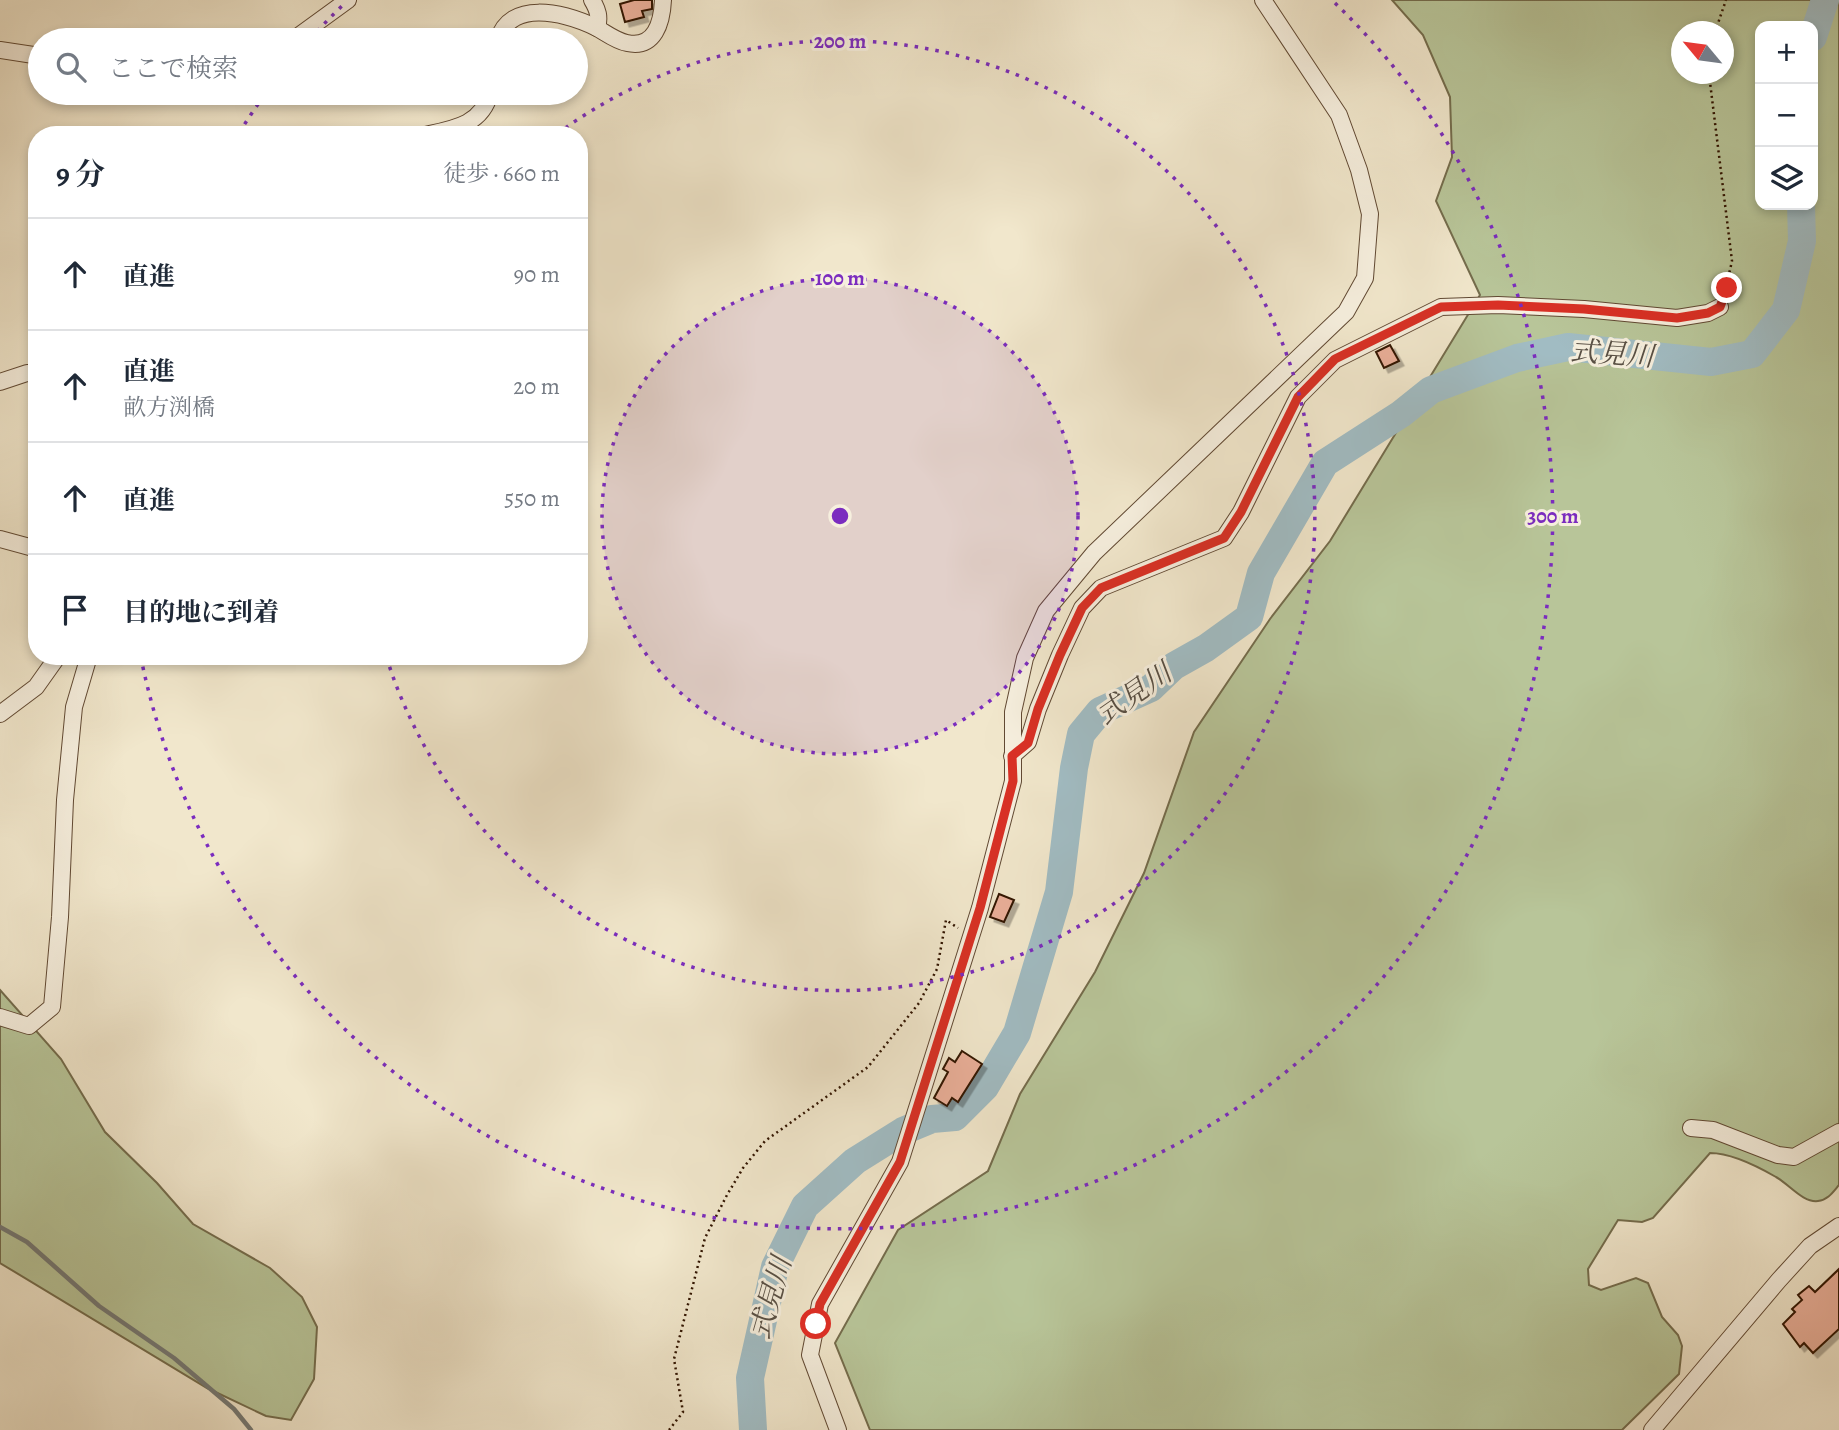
<!DOCTYPE html>
<html lang="ja">
<head>
<meta charset="utf-8">
<style>
  body { margin:0; font-family:Alegreya,"Noto Serif JP",serif; background:#f2f2f3; color:#1f2937 }
  .controls { position:absolute; right:21px; top:21px; display:grid; overflow:hidden; border-radius:14px; box-shadow:0 4px 10px #0003 }
  .controls button { width:63px; height:63px; display:grid; place-items:center; padding:0; border:0; border-bottom:2px solid #e0e1e3; background:#fff; color:#1f2937; font:35px sans-serif }
  .compass { position:absolute; left:1671px; top:21px; width:63px; height:63px; border-radius:50%; background:#fff; box-shadow:0 4px 10px #0003; rotate:299deg }
  .stop { position:absolute; width:21px; height:21px; margin:-16px; border:5px solid #d93025; border-radius:50%; background:#fff }
  .stop.end { background:#d93025; border-color:#fff; box-shadow:0 2px 7px #0008 }
  .list { margin:0; padding:0; list-style:none }
  h2 { display:flex; justify-content:space-between; align-items:center; height:91px; margin:0; padding:0 28px; font-size:30px }
  h2 small { font-size:23px; font-weight:400; color:#747a83 }
  .list li { display:grid; grid-template-columns:46px 1fr auto; gap:21px; align-items:center; box-sizing:border-box; height:112px; padding:0 28px; border-top:2px solid #e0e1e3 }
  .list b { display:block; font-size:26px; white-space:nowrap }
  .list p { margin:0; font-size:23px; white-space:nowrap; color:#747a83 }
  .list em { font-size:23px; font-style:normal; color:#747a83 }
  .icon { flex:none; width:38px; height:38px; fill:none; stroke:currentColor; stroke-width:2; stroke-linecap:round; stroke-linejoin:round }
  .map { position:relative; flex:none; width:1839px; height:1430px; overflow:hidden }
  .search { position:absolute; background:#fff; box-shadow:0 4px 10px #0003; left:28px; top:28px; width:560px; height:77px; display:flex; align-items:center; gap:18px; box-sizing:border-box; padding:0 24px; border-radius:38px; color:#747a83; font-size:26px }
  .panel { position:absolute; background:#fff; box-shadow:0 4px 10px #0003; left:28px; top:126px; width:560px; height:539px; border-radius:28px }
  .map>svg:first-child { display:block }
</style>
</head>
<body>
<div class="map">
<svg width="1839" height="1430" viewBox="0 0 1839 1430">
  <defs>
    <filter id="shadow"><feDropShadow dx="4.5" dy="4.5" stdDeviation="0" flood-color="#0004"/></filter>
  </defs>
  <rect width="100%" height="100%" fill="#f1e7cc"/>
  <filter id="stains"><feTurbulence type="fractalNoise" baseFrequency=".00286" numOctaves="4"/><feColorMatrix values="0 0 0 0 .2 0 0 0 0 .09 0 0 0 0 .02 0 0 0 .5 -.17"/></filter>
  <radialGradient id="worn" r=".72"><stop offset=".6" stop-color="#630" stop-opacity="0"/><stop offset="1" stop-color="#630" stop-opacity=".3"/></radialGradient>
  <g fill="#b8c599" stroke="#746c4c" stroke-width="2" fill-rule="evenodd">
    <path d="M1392 0H1839V1185C1833 1192 1828 1200 1818 1201 1803 1203 1789 1184 1776 1177 1757 1166 1732 1153 1710 1153L1653 1218 1642 1222 1618 1220 1588 1269 1589 1285 1601 1290 1636 1278 1648 1283 1662 1317 1678 1335 1682 1346 1679 1374 1622 1430H870L835 1343 898 1230 988 1171 1020 1094 1095 972 1144 873 1194 732 1270 619 1330 541 1480 295 1436 201 1452 157 1450 97 1423 35ZM1760 26H1813V205H1760ZM1682 32H1724V74H1682Z"/>
    <path d="M0 990 61 1059 105 1132 157 1183 193 1224 270 1268 302 1297 317 1327 314 1379 291 1420 266 1416 207 1388 0 1263Z"/>
  </g>
  <g fill="none" stroke-linecap="round" stroke-linejoin="round">
    <path stroke="#747975" stroke-width="4.5" d="M0 1227 27 1242 99 1306 174 1358 234 1409 251 1430"/>
    <g stroke="#a1bcc3" stroke-width="28">
      <path d="M1813 37 1825 0"/>
      <path d="M753 1430 750 1378 775 1267 805 1206 855 1161 903 1131 932 1119 955 1117 985 1087 1017 1033 1059 892 1074 768 1081 734 1100 711 1151 688 1174 666 1206 648 1249 617 1261 573 1325 463 1401 414 1431 390 1517 358 1568 347 1711 362 1752 354 1786 310 1802 241 1801 205"/>
    </g>
  </g>
  <g fill="#eaaf99" stroke="#311400" stroke-width="2" filter="url(#shadow)">
    <path d="M634 0H652V9L642 11 644 17 625 22 620 4Z"/>
    <path d="M1390 345 1399 361 1384 368 1376 352Z"/>
    <path d="M999 894 1014 900 1004 922 990 917Z"/>
    <path d="M962 1051 982 1064 958 1102 952 1098 947 1106 934 1098 948 1072 943 1069 949 1058 955 1062Z"/>
    <path d="M1839 1269V1329L1813 1353 1804 1343 1800 1347 1783 1324 1795 1312 1792 1309 1802 1300 1798 1295 1809 1286 1815 1292Z"/>
  </g>
  <g fill="none" stroke-linecap="round" stroke-linejoin="round">
    <g stroke="#614933" stroke-width="18">
      <g id="minor">
        <path d="M592 0C598 10 600 17 597 28 606 33 616 41 627 43 655 49 662 22 663 0"/>
        <path d="M293 40 348 0"/>
        <path d="M498 40C510 0 561 11 597 28"/>
        <path d="M0 50 40 56"/>
        <path d="M425 135C453 129 482 125 490 93"/>
        <path d="M0 382 27 373 37 374"/>
        <path d="M0 539 37 549"/>
        <path d="M0 714 36 687 58 656"/>
        <path d="M1012 756 1028 742 1038 709 1060 655 1082 608 1101 588 1224 538 1241 512 1298 397 1335 360 1441 307 1498 305 1584 309 1677 318 1708 313 1720 307"/>
        <path d="M0 1017 29 1026 52 1007 60 917 65 800 74 707 89 656"/>
        <path d="M1691 1128 1713 1130 1778 1155 1794 1157 1839 1132"/>
        <path d="M838 1430 810 1355 820 1304 900 1162 980 908 1013 781V712L1025 658 1046 611 1094 553 1346 312 1365 278 1370 214 1359 170 1339 115 1263 0"/>
        <path d="M1652 1430 1779 1280 1810 1246 1839 1226"/>
      </g>
    </g>
    <g stroke="#311400" stroke-width="2.5" stroke-dasharray="2 3.5" stroke-linecap="butt">
      <path d="M1715 32 1726 0"/>
      <path d="M1709 74 1732 261 1725 292"/>
      <path d="M669 1430 683 1412 674 1359 705 1238 727 1195 743 1168 765 1141 868 1067 919 1003 937 969 946 920 958 928"/>
    </g>
    <use href="#minor" stroke="#f6efde" stroke-width="16"/>
  </g>
  <g fill="none" stroke-linecap="round" stroke-linejoin="round">
    <path stroke="#d93025" stroke-width="9" d="M816 1324 820 1304 900 1162 980 908 1013 781 1012 756 1028 743 1038 709 1060 655 1082 608 1101 588 1224 538 1241 512 1298 397 1335 359 1441 307 1498 305 1584 309 1677 318 1708 313 1720 307 1727 288"/>
  </g>
  <circle cx="840" cy="516" r="238" fill="#7b2cbf" fill-opacity=".12"/>
  <g fill="none" stroke="#7b2cbf" stroke-width="3.5" stroke-dasharray="3.5 7">
    <circle cx="840" cy="516" r="238"/>
    <path d="M557 134A475 475 0 1 1 387 659"/>
    <path d="M239 133A713 713 0 0 1 263 97M310 39A713 713 0 0 1 345 3M1335 3A713 713 0 1 1 141 658"/>
  </g>
  <g text-anchor="middle" dominant-baseline="central" stroke-width="6" stroke-linejoin="round" paint-order="stroke">
    <g font-size="28" font-style="italic" fill="#584f44" stroke="#f6efde">
      <text transform="translate(1612 354) rotate(4)">式見川</text>
      <text transform="translate(1134 694) rotate(-35)">式見川</text>
      <text transform="translate(771 1298) rotate(-74)">式見川</text>
    </g>
  </g>
  <circle cx="840" cy="516" r="10" fill="#7b2cbf" stroke="#f6efde" stroke-width="3.5"/>
  <g font-size="21" text-anchor="middle" font-weight="bold" fill="#7b2cbf" stroke="#f6efde" stroke-width="6" stroke-linejoin="round" paint-order="stroke">
    <text x="840" y="48">200 m</text>
    <text x="840" y="285">100 m</text>
    <text x="1553" y="523">300 m</text>
  </g>
  <rect width="100%" height="100%" filter="url(#stains)"/>
  <rect width="100%" height="100%" fill="url(#worn)"/>
</svg>
<div class="controls">
<button>+</button>
<button>−</button>
<button><svg class="icon" aria-label="layers" viewBox="0 0 24 24"><path d="M12 4l9 5-9 5-9-5zM3 14l9 5 9-5"/></svg></button>
</div>
<svg class="compass" viewBox="-18 -18 36 36"><path d="M0-13l5 13h-10z" fill="#e53935"/><path d="M0 13l5-13h-10z" fill="#747a83"/></svg>
<div class="stop" style="left:816px;top:1324px"></div>
<div class="stop end" style="left:1727px;top:288px"></div>
<div class="search"><svg class="icon" aria-label="search" viewBox="0 0 24 24"><circle cx="10" cy="10" r="6"/><path d="M15 15l6 6"/></svg>ここで検索</div>
<section class="panel">
<h2>9 分<small>徒歩 · 660 m</small></h2>
<ul class="list">
<li><svg class="icon" aria-label="ahead" viewBox="0 0 24 24"><path d="M12 20V5M6 11l6-6 6 6"/></svg><div><b>直進</b></div><em>90 m</em></li>
<li><svg class="icon" aria-label="ahead" viewBox="0 0 24 24"><path d="M12 20V5M6 11l6-6 6 6"/></svg><div><b>直進</b><p>畝方渕橋</p></div><em>20 m</em></li>
<li><svg class="icon" aria-label="ahead" viewBox="0 0 24 24"><path d="M12 20V5M6 11l6-6 6 6"/></svg><div><b>直進</b></div><em>550 m</em></li>
<li><svg class="icon" aria-label="arrive" viewBox="0 0 24 24"><path d="M6 21V4h12l-3 4 3 4H6"/></svg><div><b>目的地に到着</b></div></li>
</ul>
</section>
</div>
</body>
</html>
